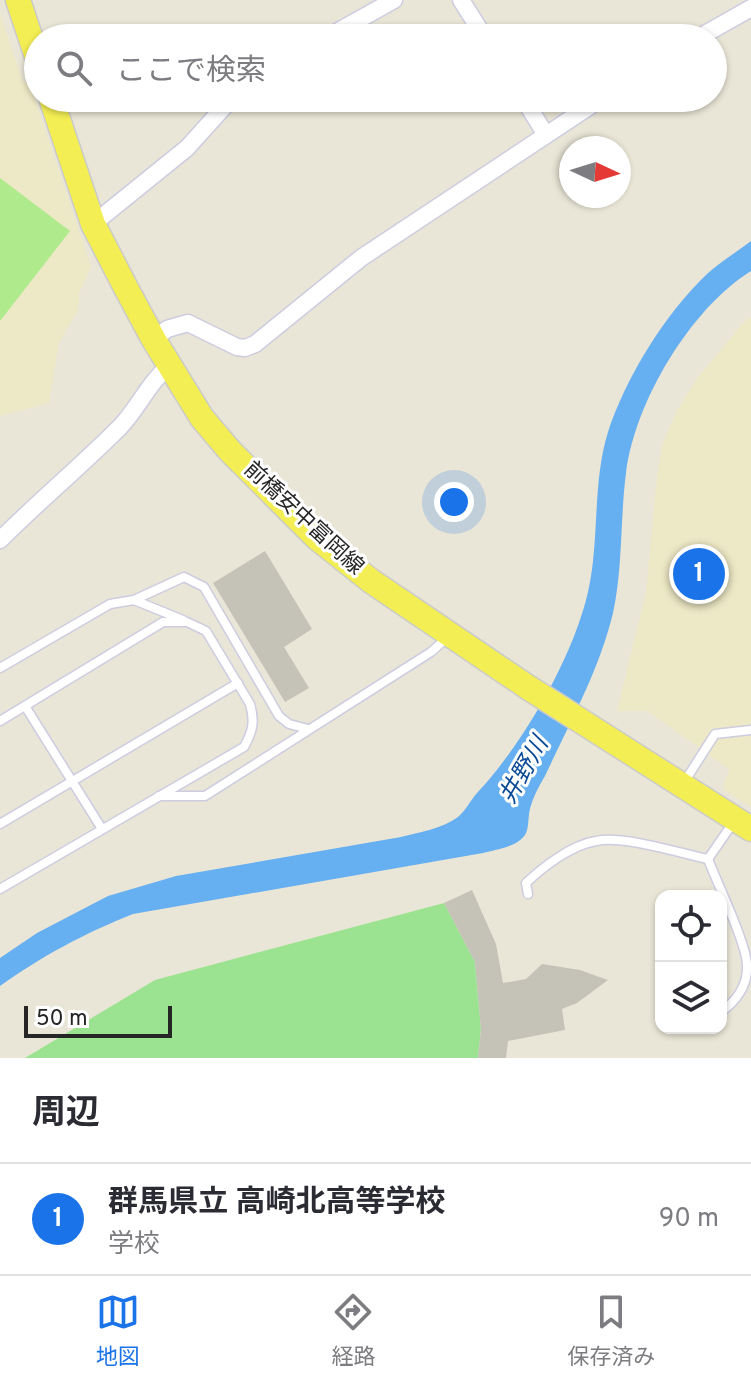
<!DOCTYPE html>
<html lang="ja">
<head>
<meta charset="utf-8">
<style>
  body { margin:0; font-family:Overpass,"Noto Sans JP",sans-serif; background:#f7f7f7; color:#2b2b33 }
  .controls { position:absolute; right:24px; bottom:24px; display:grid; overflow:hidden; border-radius:16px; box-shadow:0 2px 6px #0004 }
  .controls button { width:72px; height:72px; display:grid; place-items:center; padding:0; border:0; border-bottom:2px solid #e1e1e2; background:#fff; color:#2b2b33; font:40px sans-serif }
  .compass { position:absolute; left:559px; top:136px; width:72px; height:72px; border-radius:50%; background:#fff; box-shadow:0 2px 6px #0004; rotate:94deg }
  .scale { position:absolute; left:24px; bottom:20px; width:148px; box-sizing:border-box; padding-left:8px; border:4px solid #262626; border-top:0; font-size:22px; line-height:28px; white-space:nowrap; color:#262626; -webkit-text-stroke:6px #fff; paint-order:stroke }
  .you { position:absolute; left:454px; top:502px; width:28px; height:28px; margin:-20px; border:6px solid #fff; border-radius:50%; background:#1a73e8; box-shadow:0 0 0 12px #1a73e833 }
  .badge { display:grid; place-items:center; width:52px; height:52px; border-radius:50%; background:#1a73e8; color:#fff; font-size:26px; font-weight:700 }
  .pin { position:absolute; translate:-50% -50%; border:4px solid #fff; box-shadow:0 2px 8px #0006 }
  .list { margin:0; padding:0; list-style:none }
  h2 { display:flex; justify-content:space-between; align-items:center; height:104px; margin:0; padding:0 32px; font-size:34px }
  h2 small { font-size:26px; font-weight:400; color:#7c7c81 }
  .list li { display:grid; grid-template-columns:52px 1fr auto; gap:24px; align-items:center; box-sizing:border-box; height:112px; padding:0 32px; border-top:2px solid #e1e1e2 }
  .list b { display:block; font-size:30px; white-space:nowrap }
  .list p { margin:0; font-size:26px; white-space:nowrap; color:#7c7c81 }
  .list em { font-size:26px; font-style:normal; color:#7c7c81 }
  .icon { flex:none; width:44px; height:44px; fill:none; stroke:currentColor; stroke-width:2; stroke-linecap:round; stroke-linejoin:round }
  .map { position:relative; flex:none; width:751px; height:1058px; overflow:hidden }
  .search { position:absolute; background:#fff; box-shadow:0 2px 6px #0004; left:24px; right:24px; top:24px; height:88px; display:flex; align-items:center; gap:20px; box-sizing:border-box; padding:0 28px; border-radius:44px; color:#7c7c81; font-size:30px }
  .sheet { height:216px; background:#fff }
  nav { display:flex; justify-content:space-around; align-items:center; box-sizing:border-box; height:112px; border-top:2px solid #e1e1e2; background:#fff; font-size:22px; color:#7c7c81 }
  nav a { display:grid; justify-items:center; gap:4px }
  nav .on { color:#1a73e8 }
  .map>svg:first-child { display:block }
</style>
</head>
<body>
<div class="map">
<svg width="751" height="1058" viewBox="0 0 751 1058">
  <rect width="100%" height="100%" fill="#eae6d7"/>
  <g fill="#ede8c5">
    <path d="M0 14 23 82H29L91 267 79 293 78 310 59 343 49 403 0 416Z"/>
    <path d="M751 317V807L724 790V782L730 770 648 711H617L646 593 657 478 663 442 677 411 696 380 743 323Z"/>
  </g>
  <path fill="#9ce391" d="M444 903 475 962 481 1029 478 1058H25L155 980Z"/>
  <path fill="#afeb8c" d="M0 178 70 231 0 321Z"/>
  <path fill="#66aff0" d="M751 241V271C690 309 635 402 626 473 620 519 623 568 613 613 599 671 570 722 545 776 539 786 533 797 530 809 528 816 529 827 526 833 519 847 497 849 483 853L133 914C83 934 44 955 0 986V958L37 933 108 896 176 876 401 837C419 832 442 829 458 817 466 810 470 801 477 793 524 743 578 650 590 582 599 533 593 480 608 432 626 377 665 314 707 274 720 262 737 252 751 241Z"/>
  <g fill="#c5c2b7">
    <path d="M265 551 312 629 284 647 309 688 285 702 213 583Z"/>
    <path d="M472 890 496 944 503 983 526 979 542 964 580 970 608 980 577 1003 562 1009 565 1030 508 1041 506 1058H478L481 1029 475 962 444 903Z"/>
  </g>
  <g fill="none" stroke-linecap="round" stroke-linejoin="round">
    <g stroke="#cdcce0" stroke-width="11">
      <g id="service">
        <path d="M134 600 184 577 204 587 279 716 289 724 308 729"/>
        <path d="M0 668 110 604 134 600 183 620"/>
        <path d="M25 706 102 829"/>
        <path d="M0 721 163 622H187L206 631 250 704C255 721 253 731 244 747L0 889"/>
        <path d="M683 784 715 734 751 730"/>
        <path d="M159 796H205L431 652 449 636"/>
        <path d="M0 824 238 683"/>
        <path d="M708 859 735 820"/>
        <path d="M528 894 526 883C543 867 571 845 596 841 623 835 679 853 708 859 717 883 746 942 747 965 748 985 736 1001 721 1012"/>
      </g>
    </g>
    <g stroke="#cdcce0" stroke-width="19">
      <g id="minor">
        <path d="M461 0 485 38"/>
        <path d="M326 38 394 0"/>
        <path d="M698 38 751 8"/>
        <path d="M523 98 546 135"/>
        <path d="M93 224 187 148 232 98"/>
        <path d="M154 340 167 329 188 323 237 347 245 348 255 344 361 258 602 98"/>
        <path d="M0 540C39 501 80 467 119 428 138 409 148 383 170 365"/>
      </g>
    </g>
    <g stroke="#cbcbcb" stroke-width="27">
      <g id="primary">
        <path d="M18 0 38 60"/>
        <path d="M51 98 93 224 126 288 154 340 202 418 230 451 317 538 371 581 529 688 751 829"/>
      </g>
    </g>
    <use href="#service" stroke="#fff" stroke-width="8"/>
    <use href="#minor" stroke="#fff" stroke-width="16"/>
    <use href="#primary" stroke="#f3ee53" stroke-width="24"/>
  </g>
  <g text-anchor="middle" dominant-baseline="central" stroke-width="6" stroke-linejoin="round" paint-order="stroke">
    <g font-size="22" fill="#262626" stroke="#fff">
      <text transform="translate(303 519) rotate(43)">前橋安中富岡線</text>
    </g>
    <g font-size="24" font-style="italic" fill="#0a4a96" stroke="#fff">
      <text transform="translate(525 771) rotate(-60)">井野川</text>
    </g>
  </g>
</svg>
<div class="controls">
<button><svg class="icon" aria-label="locate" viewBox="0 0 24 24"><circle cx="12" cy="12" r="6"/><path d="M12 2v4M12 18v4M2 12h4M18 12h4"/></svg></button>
<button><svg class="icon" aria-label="layers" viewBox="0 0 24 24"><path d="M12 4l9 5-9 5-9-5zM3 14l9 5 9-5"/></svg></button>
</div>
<svg class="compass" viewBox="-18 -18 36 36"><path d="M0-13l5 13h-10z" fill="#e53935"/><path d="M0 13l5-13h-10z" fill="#7c7c81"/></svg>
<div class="scale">50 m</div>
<div class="you"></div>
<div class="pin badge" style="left:699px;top:574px">1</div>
<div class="search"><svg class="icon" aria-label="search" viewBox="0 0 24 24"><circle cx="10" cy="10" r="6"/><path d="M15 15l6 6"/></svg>ここで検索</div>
</div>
<section class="sheet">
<h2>周辺<small></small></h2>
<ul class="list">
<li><span class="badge">1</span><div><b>群馬県立 高崎北高等学校</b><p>学校</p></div><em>90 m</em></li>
</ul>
</section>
<nav>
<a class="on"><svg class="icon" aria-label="map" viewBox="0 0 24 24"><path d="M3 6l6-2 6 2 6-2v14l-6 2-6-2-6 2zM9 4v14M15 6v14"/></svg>地図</a>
<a><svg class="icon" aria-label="directions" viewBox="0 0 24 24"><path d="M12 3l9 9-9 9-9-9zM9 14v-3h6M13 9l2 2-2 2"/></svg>経路</a>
<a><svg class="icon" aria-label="saved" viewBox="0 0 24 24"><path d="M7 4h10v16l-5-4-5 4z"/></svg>保存済み</a>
</nav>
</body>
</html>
